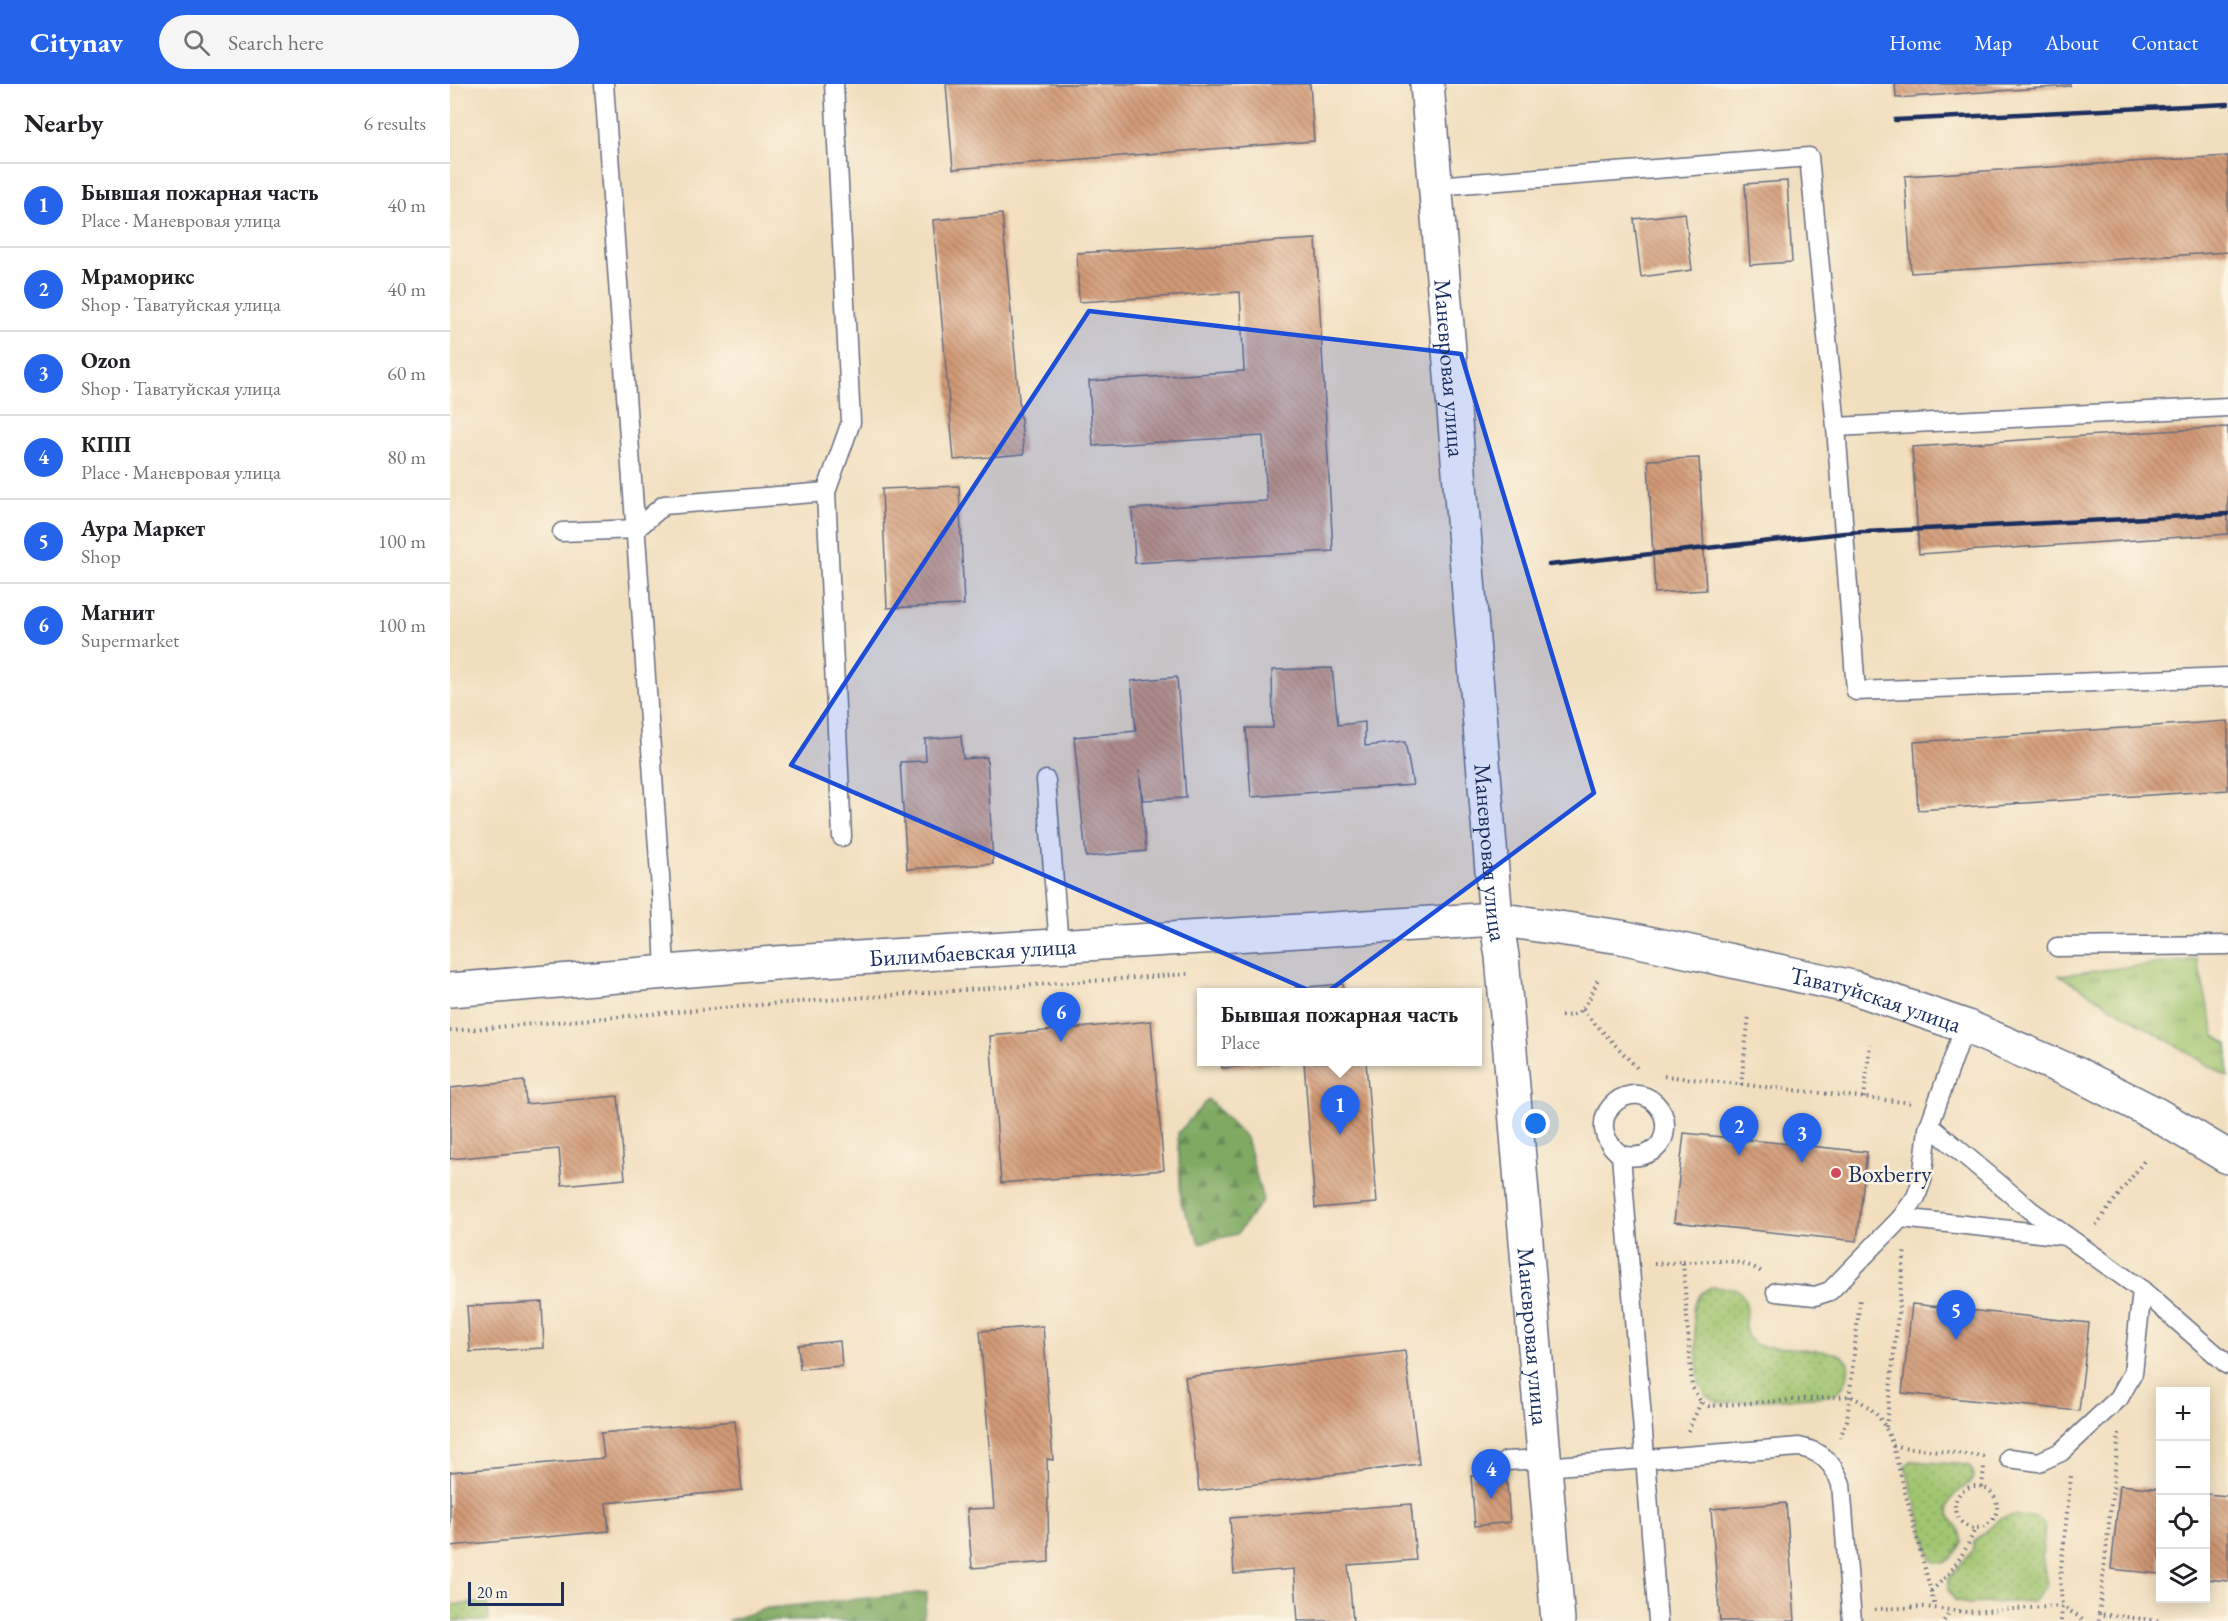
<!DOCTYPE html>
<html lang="en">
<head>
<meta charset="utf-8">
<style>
  body { margin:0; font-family:"EB Garamond",serif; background:#f6f6f6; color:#202124 }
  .controls { position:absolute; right:18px; bottom:18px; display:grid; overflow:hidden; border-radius:0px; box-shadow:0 3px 15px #0003 }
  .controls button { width:54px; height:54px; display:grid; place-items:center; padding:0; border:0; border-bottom:2px solid #e0e0e0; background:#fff; color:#202124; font:30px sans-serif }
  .scale { position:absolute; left:18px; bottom:15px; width:96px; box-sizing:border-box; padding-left:6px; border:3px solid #1b2f5e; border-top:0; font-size:16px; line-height:21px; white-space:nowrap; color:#1b2f5e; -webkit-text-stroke:4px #fcf5e5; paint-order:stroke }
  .you { position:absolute; left:1086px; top:1040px; width:21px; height:21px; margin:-15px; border:4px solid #fff; border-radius:50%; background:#1a73e8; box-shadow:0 0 0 9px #1a73e833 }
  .badge { display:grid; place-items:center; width:39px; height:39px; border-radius:50%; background:#2563eb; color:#fff; font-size:20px; font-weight:700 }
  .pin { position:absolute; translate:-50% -50px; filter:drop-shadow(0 2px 3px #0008) }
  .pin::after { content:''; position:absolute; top:32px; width:21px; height:18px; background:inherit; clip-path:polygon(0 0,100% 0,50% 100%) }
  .popup { position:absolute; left:747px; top:904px; width:285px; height:78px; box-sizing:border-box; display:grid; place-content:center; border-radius:0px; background:#fff; filter:drop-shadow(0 2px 4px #0005); font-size:20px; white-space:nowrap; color:#757577 }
  .popup b { font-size:22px; color:#202124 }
  .popup::after { content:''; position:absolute; left:50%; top:100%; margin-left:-12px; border:12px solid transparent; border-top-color:#fff }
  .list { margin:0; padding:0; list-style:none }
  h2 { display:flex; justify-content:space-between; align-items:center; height:78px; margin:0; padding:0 24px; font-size:26px }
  h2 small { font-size:20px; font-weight:400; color:#757577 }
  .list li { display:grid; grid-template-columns:39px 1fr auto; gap:18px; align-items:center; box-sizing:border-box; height:84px; padding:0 24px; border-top:2px solid #e0e0e0 }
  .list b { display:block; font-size:22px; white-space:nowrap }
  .list p { margin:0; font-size:20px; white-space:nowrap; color:#757577 }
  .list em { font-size:20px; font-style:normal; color:#757577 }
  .icon { flex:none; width:33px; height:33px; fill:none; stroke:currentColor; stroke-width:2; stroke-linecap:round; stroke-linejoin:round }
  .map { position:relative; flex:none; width:1778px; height:1537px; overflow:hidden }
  header { display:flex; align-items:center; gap:36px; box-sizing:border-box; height:84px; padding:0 30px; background:#2563eb; color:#fff }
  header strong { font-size:28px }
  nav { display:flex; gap:33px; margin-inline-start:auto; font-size:21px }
  .search { width:420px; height:54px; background:#f6f6f6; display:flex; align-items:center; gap:15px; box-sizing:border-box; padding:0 21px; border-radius:33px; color:#757577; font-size:22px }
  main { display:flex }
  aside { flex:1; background:#fff }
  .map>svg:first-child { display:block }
</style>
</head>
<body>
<header>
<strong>Citynav</strong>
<div class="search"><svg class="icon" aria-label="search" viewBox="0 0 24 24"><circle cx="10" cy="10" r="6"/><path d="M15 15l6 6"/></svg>Search here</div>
<nav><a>Home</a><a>Map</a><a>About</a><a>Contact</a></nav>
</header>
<main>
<aside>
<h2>Nearby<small>6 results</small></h2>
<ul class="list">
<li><span class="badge">1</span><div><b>Бывшая пожарная часть</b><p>Place · Маневровая улица</p></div><em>40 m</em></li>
<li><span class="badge">2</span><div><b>Мраморикс</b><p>Shop · Таватуйская улица</p></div><em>40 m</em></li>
<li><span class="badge">3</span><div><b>Ozon</b><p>Shop · Таватуйская улица</p></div><em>60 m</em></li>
<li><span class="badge">4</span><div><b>КПП</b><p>Place · Маневровая улица</p></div><em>80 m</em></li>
<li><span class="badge">5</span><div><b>Аура Маркет</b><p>Shop</p></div><em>100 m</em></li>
<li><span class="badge">6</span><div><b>Магнит</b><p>Supermarket</p></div><em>100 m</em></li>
</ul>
</aside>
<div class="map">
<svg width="1778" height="1537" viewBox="0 0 1778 1537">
  <defs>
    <pattern id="grass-tufts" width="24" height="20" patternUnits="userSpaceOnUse" patternTransform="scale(1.5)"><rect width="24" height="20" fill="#a1c570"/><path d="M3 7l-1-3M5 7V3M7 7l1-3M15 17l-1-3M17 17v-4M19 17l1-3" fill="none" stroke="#82a05f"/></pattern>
    <pattern id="forest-firs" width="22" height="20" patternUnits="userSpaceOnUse" patternTransform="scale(1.5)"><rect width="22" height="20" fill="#80aa62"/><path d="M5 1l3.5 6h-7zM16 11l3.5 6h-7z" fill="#688b54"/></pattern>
    <pattern id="park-dots" width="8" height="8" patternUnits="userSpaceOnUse" patternTransform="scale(1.5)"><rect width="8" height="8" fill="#a1c570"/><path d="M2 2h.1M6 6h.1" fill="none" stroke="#82a05f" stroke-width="1.8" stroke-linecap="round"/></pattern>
    <pattern id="building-back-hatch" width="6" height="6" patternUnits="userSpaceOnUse" patternTransform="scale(1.5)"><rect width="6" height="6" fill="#d19975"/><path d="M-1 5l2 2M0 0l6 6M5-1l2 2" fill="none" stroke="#a97d63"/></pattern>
  </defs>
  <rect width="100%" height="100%" fill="#fcf5e5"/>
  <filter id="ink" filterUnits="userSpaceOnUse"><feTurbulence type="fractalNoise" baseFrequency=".0167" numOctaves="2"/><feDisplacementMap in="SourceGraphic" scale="12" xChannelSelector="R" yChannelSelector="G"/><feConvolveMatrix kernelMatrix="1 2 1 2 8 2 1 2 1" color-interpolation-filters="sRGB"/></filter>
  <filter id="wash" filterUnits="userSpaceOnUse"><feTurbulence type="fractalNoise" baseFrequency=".008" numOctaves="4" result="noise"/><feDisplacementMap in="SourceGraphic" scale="24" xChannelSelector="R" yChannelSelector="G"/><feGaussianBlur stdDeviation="1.35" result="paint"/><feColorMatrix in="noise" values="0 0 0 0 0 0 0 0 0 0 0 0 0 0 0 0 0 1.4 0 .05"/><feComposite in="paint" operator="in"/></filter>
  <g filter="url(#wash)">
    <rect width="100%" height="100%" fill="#f1debe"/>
    <path fill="url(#grass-tufts)" stroke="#5e7a67" stroke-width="1.5" d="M1747 875 1765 952 1778 960V993L1609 891Z"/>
    <g fill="url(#forest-firs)" stroke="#4e6c60" stroke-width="1.5">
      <path d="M758 1015 796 1054 813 1116 787 1150 750 1159 731 1119 728 1049Z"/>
      <path d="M477 1508 473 1537H276L318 1524Z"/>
    </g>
    <g fill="url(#park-dots)" stroke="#5e7a67" stroke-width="1.5">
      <path d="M1261 1203 1287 1205C1310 1227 1279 1245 1309 1262 1326 1264 1381 1265 1393 1272 1400 1277 1399 1287 1397 1294 1394 1304 1388 1309 1378 1312L1269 1319 1256 1311 1249 1299 1243 1225C1245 1214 1251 1208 1261 1203Z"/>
      <path d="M1461 1377 1518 1381C1537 1399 1503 1403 1499 1420 1494 1439 1523 1448 1508 1466 1504 1471 1500 1476 1494 1479L1485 1478 1481 1475 1456 1385V1381Z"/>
      <path d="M1563 1431 1588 1434 1595 1441 1592 1472 1597 1500 1587 1514 1582 1517 1517 1520 1505 1516 1498 1506 1499 1494 1522 1467 1524 1458 1550 1435Z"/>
      <path d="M37 1518 39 1537H0V1521Z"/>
    </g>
    <g id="blocks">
      <g fill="url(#building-back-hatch)">
        <path d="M496 0H860L864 57 503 85Z"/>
        <path d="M1445 0H1620V2L1446 14Z"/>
        <path d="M1778 72V168L1461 189 1455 92Z"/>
        <path d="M1337 97 1342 178 1300 181 1295 100Z"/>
        <path d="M1235 129 1242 186 1191 193 1184 135Z"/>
        <path d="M552 130 574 370 504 376 483 136Z"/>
        <path d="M866 155 883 467 685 479 682 425 817 417 813 352 643 362 639 297 794 287 790 208 629 218 627 169Z"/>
        <path d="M1778 343V450L1469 470 1462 363Z"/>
        <path d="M1249 374 1256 506 1205 509 1198 376Z"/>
        <path d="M509 402 514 521 437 524 432 405Z"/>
        <path d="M882 584 888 641 915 638V662L955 658 963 701 801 713 796 644H823L822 586Z"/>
        <path d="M727 593 736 714 693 716 689 686 696 767 636 773 624 653 686 647 681 597Z"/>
        <path d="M1778 637V706L1468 726 1464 658Z"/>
        <path d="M511 652 513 675 537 673 543 780 457 785 450 678 476 677 475 655Z"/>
        <path d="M893 900 894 908H846L845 904Z"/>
        <path d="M701 937 714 1086 551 1099 540 952Z"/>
        <path d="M771 978H830L831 979 772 984Z"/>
        <path d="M854 978H916L927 1119 865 1124Z"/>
        <path d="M74 997 76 1020 168 1012 175 1095 112 1101 109 1065 0 1075V1004Z"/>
        <path d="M1234 1049 1417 1068 1407 1157 1224 1138Z"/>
        <path d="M92 1218 94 1264 20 1268 17 1222Z"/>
        <path d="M1462 1220 1639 1239 1629 1327 1452 1309Z"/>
        <path d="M593 1242 603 1376 597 1375 599 1478 522 1484 517 1425 544 1424 530 1247Z"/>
        <path d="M390 1257 392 1282 350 1285 348 1261Z"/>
        <path d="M955 1267 969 1380 749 1407 735 1293Z"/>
        <path d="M285 1337 292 1406 156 1419 159 1447 0 1462V1388L154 1374 151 1349Z"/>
        <path d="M1056 1388 1060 1438 1025 1442 1021 1392Z"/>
        <path d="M1670 1401 1710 1405V1490L1661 1485Z"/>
        <path d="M1756 1410 1778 1412V1497L1756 1495Z"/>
        <path d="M1336 1419 1345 1537H1270L1261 1425Z"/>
        <path d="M961 1420 966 1476 898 1481 903 1537H848L844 1485 784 1490 780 1434Z"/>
      </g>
    </g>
  </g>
  <g filter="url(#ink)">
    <use href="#blocks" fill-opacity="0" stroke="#666c80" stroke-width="1.5"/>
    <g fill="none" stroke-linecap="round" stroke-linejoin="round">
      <g stroke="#666c80" stroke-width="21">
        <g id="lane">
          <path d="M154 0 212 820 215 888"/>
          <path d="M384 0 401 338 376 408 392 753"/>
          <path d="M985 102 1359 73 1386 343 1406 607 1778 593"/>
          <path d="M1386 343 1778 323"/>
          <path d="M112 448 186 445 214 421 376 408"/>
          <path d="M596 696 609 862"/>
          <path d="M1607 863 1778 861"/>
          <path d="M1479 1041 1580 1126 1692 1206 1778 1281"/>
          <path d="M1171 1071C1191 1076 1214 1068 1215 1044 1216 1034 1212 1026 1205 1019 1176 992 1128 1038 1171 1071L1208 1537"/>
          <path d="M1451 1134 1616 1152"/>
          <path d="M1326 1208 1365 1212 1380 1207 1451 1134 1466 1113 1472 1096 1478 1045 1515 942"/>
          <path d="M1559 1374 1589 1378 1611 1368 1669 1314 1683 1289 1692 1206"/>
          <path d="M1056 1377 1094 1375"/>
          <path d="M1094 1383 1349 1363C1372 1367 1383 1379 1391 1400L1402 1537"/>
        </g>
      </g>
      <g stroke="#666c80" stroke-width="36">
        <g id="secondary">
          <path id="s1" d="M977 0 1046 835 1052 872 1108 1537"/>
        </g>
      </g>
      <g stroke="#666c80" stroke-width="36">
        <g id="primary">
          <path id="s2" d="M0 906 325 879 1046 835 1171 853 1402 903 1515 942 1629 991 1704 1029 1778 1073"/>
        </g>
      </g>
      <g stroke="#666c80" stroke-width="4" stroke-dasharray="1.5 4.5" stroke-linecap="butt">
        <path d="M1132 926 1189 986"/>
        <path d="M1111 932C1135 933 1140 914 1148 895"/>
        <path d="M0 947 320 920 738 890"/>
        <path d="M1214 992 1463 1019"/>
        <path d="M1291 1001 1299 931"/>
        <path d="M1414 1014 1420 960"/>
        <path d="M1646 1141 1694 1077"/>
        <path d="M1233 1178C1260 1178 1290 1172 1313 1189"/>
        <path d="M1204 1180 1233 1178 1242 1303 1251 1318 1259 1322 1400 1312C1425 1324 1434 1336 1443 1362L1485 1523"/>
        <path d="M1436 1343 1455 1165"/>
        <path d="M1238 1347 1251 1318"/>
        <path d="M1669 1349 1649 1530 1712 1537"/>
        <path d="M1390 1354 1397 1336 1410 1214"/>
        <path d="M1443 1362 1534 1372"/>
        <circle cx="1526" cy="1423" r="21"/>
        <path d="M1532 1403 1534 1383"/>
        <path d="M1481 1507C1501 1489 1515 1470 1525 1445"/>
        <path d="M1425 1525 1474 1523 1517 1528 1612 1522 1636 1537"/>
        <path d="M1494 1537 1500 1527"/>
        <path d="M1611 1537 1612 1522 1610 1494 1621 1392"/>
        <path d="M1649 1537V1530"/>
      </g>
      <use href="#lane" stroke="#fff" stroke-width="18"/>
      <use href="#secondary" stroke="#fff" stroke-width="33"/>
      <use href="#primary" stroke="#fff" stroke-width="33"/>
      <g stroke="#1b2f5e" stroke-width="4.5">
        <path d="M1445 36 1778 20"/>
        <path d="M1099 481 1394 449 1778 430"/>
      </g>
    </g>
  </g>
  <path fill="#1d4ed8" fill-opacity="0.2" stroke="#1d4ed8" stroke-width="4.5" stroke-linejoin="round" d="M639 227 1011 270 1144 709 872 912 341 681Z"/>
  <circle fill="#d1495b" stroke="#fcf5e5" stroke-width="2" cx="1386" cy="1089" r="6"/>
  <g text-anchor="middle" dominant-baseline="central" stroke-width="5" stroke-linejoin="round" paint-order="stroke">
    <g font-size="24" fill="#1b2f5e" stroke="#fcf5e5">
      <text stroke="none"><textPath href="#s1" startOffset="285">Маневровая улица</textPath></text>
      <text stroke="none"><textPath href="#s1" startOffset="771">Маневровая улица</textPath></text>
      <text stroke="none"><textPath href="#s2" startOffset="524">Билимбаевская улица</textPath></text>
      <text stroke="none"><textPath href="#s2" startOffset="1437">Таватуйская улица</textPath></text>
      <text stroke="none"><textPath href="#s1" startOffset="1257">Маневровая улица</textPath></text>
    </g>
    <g font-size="24" fill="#1b2f5e" stroke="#fcf5e5" text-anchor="start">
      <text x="1398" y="1089">Boxberry</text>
    </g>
  </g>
</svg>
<div class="controls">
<button>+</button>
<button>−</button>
<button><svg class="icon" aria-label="locate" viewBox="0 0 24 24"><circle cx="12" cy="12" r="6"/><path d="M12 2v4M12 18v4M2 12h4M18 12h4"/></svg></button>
<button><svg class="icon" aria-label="layers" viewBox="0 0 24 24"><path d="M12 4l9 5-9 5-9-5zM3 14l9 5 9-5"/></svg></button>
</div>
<div class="scale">20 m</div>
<div class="you"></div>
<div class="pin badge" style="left:890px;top:1051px">1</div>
<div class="popup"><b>Бывшая пожарная часть</b>Place</div>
<div class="pin badge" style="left:1289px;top:1072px">2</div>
<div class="pin badge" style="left:1352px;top:1079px">3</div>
<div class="pin badge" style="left:1041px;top:1415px">4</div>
<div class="pin badge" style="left:1506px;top:1256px">5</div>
<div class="pin badge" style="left:611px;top:958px">6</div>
</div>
</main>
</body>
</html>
